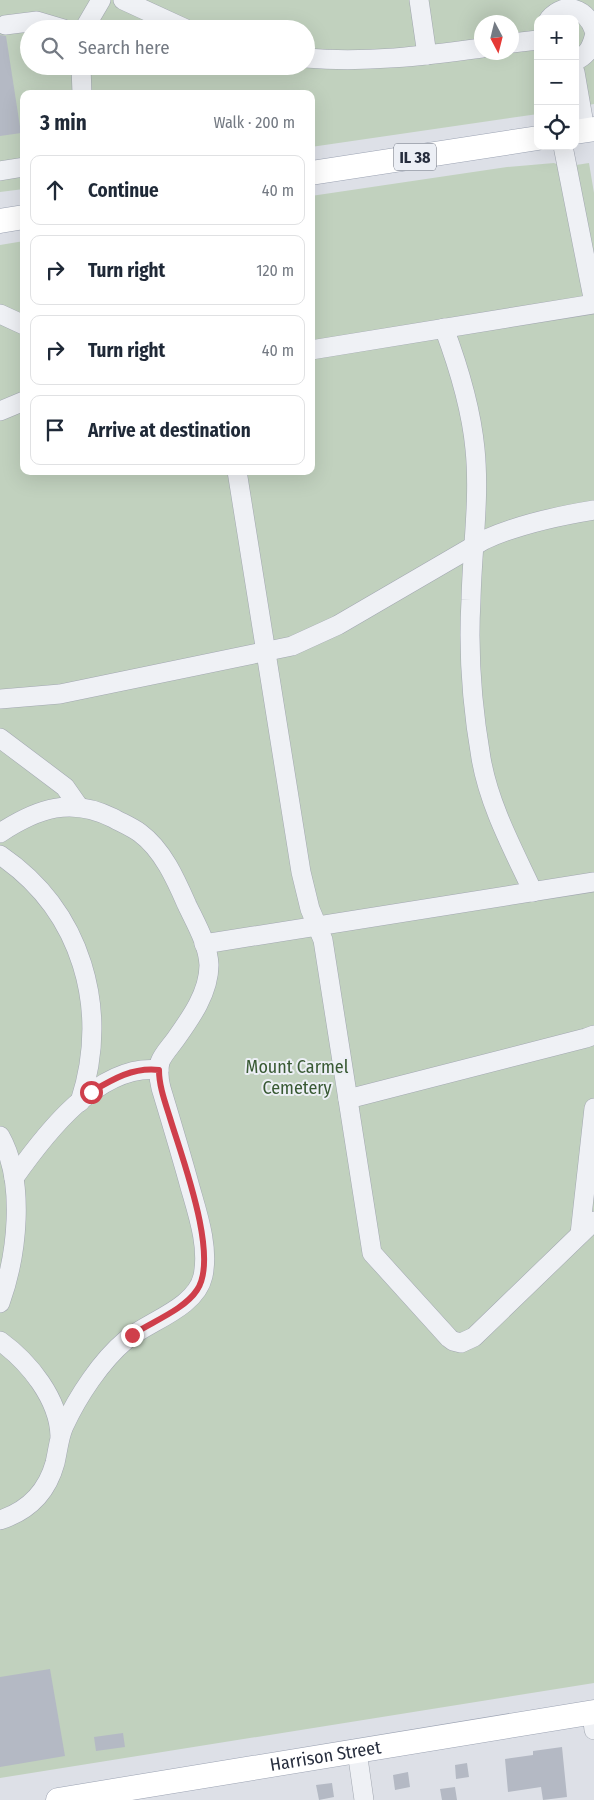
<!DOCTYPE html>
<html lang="en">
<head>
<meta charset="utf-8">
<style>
  body { margin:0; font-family:"Fira Sans Condensed",sans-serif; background:#f6f6f7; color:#1f2937 }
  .controls { position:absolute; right:15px; top:15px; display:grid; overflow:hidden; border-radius:10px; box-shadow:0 5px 20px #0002 }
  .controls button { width:45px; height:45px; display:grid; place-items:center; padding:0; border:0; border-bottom:1px solid #e0e1e3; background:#fff; color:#1f2937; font:25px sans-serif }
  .compass { position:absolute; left:474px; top:15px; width:45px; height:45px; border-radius:50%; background:#fff; box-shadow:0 5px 20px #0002; rotate:173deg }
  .stop { position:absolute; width:15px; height:15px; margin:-11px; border:4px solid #cf3f4b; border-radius:50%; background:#fff }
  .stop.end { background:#cf3f4b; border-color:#fff; box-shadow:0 1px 5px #0008 }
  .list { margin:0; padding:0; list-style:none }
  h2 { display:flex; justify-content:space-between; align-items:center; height:65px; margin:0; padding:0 20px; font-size:21px }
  h2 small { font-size:16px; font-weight:400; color:#747a83 }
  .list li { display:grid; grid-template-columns:32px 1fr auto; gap:15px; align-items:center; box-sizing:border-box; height:70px; margin:0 10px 10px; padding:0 10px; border:1px solid #e0e1e3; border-radius:10px }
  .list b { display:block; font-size:19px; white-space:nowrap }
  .list em { font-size:16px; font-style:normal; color:#747a83 }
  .icon { flex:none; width:28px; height:28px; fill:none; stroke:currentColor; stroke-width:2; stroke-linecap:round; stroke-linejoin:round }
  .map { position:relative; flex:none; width:594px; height:1800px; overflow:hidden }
  .search { position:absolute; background:#fff; box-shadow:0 5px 20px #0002; left:20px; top:20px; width:295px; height:55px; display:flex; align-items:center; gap:12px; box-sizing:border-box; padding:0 18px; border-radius:28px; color:#747a83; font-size:19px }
  .panel { position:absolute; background:#fff; box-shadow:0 5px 20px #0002; left:20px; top:90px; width:295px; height:385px; border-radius:10px }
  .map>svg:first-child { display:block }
</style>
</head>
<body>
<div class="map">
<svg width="594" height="1800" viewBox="0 0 594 1800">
  <rect width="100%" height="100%" fill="#dde0e7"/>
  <g fill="#c1d1be" fill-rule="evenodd">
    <path d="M0 0H594V104L575 107V19H538V114L311 147V94H24V189L0 192ZM482 22H512V52H482ZM29 29H306V66H29Z"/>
    <path d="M554 163 563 167 589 163 594 193V1683L0 1778V245L24 241V471H311V196L507 167Z"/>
  </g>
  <g fill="#b4b9c4">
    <path d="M0 35 6 36 21 133 0 136Z"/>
    <path d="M50 1669 65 1756 0 1767V1677Z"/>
    <path d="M123 1733 125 1747 96 1751 94 1737Z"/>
    <path d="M562 1747 567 1797 543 1800 541 1787 508 1792 505 1759 533 1755V1751Z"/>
    <path d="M467 1763 469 1777 456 1779 455 1765Z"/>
    <path d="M408 1772 410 1787 395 1790 393 1775Z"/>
    <path d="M332 1783 334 1797 319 1800 316 1785Z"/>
    <path d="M455 1787 457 1800H442L440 1789Z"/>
  </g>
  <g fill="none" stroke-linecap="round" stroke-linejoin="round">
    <g stroke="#a2a7b1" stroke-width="20">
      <g id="minor">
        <path d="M123 0 186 29"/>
        <path d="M419 0 427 55"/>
        <path d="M549 19C566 0 586 9 594 30"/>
        <path d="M5 25 37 21 64 29"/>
        <path d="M84 29 101 0"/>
        <path d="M512 43 538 40"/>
        <path d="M306 58C366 63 423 56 482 48"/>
        <path d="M575 61C586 56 591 49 594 37"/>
        <path d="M81 66 82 94"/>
        <path d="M575 72 585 130"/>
        <path d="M563 146 594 303"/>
        <path d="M0 171 24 167"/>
        <path d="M0 314 24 325"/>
        <path d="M444 328C459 368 471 407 475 449 480 499 472 550 471 600 468 652 472 706 481 758 489 805 513 849 533 892"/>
        <path d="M311 350 594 304"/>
        <path d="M0 411 24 401"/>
        <path d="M237 471 301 872 310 909 323 940 372 1253 449 1338 453 1341 461 1343 474 1337 594 1221"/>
        <path d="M0 699 60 694 292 646 338 625 484 540C519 524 557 516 594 510"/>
        <path d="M0 738 65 787 79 807"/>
        <path d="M0 833C38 808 71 797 113 818 122 823 132 827 140 833 163 850 176 880 187 905 196 924 208 944 209 965 209 993 190 1019 175 1040 170 1047 163 1054 160 1062 158 1071 159 1080 161 1088 171 1121 181 1154 190 1187 198 1215 209 1247 203 1276 196 1308 149 1321 126 1340 101 1361 78 1396 64 1426 59 1437 58 1450 55 1463 47 1492 28 1511 0 1520"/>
        <path d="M0 855C82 911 110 1008 80 1102"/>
        <path d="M204 944 594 882"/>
        <path d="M348 1099 586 1038 594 1035"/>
        <path d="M0 1136C26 1182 17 1256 0 1303"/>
        <path d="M14 1178C45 1134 99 1063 159 1070"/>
        <path d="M580 1234 594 1108"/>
        <path d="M0 1341C29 1362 59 1399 60 1436"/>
        <path d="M592 1713 594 1730"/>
        <path d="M357 1751 364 1800"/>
      </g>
    </g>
    <g stroke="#9ca3b3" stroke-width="25">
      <g id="major">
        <path d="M575 132 594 129"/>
        <path d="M311 173 538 138"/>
        <path d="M0 221 24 217"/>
        <path id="s1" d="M58 1800 594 1712"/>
      </g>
    </g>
    <use href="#minor" stroke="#eff1f5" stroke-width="19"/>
    <use href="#major" stroke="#fff" stroke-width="24"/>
  </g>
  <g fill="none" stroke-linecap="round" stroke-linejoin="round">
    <path stroke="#cf3f4b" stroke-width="6" d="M91 1092C113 1079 133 1067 159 1070 159 1086 165 1102 170 1118 181 1155 220 1257 197 1290 184 1310 151 1322 132 1335"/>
  </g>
  <g text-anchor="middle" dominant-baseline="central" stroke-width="4" stroke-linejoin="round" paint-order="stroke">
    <rect fill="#eceff5" stroke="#616774" stroke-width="1" x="394" y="143.5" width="42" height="27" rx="4"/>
    <g font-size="16" font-weight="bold" fill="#262d3d">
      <text x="415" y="157">IL 38</text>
    </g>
    <g font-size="18" fill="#385933" stroke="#eceff5">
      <text x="297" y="1067">Mount Carmel<tspan x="297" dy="21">Cemetery</tspan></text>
    </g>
    <g font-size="18" fill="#262d3d" stroke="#eceff5">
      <text stroke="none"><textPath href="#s1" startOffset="271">Harrison Street</textPath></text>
    </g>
  </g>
</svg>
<div class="controls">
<button>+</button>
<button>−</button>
<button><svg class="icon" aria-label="locate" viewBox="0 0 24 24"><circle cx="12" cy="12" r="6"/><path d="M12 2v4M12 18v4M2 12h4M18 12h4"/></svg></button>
</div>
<svg class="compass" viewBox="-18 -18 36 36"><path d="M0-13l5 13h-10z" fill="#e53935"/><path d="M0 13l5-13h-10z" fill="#747a83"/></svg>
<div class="stop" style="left:91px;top:1092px"></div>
<div class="stop end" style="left:132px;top:1335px"></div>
<div class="search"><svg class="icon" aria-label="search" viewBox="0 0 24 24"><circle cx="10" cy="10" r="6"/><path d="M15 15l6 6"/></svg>Search here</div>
<section class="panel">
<h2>3 min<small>Walk · 200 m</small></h2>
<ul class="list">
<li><svg class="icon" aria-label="ahead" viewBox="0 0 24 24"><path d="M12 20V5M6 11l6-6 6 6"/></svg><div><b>Continue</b></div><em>40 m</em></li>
<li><svg class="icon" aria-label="right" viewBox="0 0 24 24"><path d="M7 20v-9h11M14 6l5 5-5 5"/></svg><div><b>Turn right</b></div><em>120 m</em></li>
<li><svg class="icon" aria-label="right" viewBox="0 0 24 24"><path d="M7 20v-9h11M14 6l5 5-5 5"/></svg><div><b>Turn right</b></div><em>40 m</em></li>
<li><svg class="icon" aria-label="arrive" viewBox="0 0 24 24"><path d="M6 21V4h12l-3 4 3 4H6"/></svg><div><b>Arrive at destination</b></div></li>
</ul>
</section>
</div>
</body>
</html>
